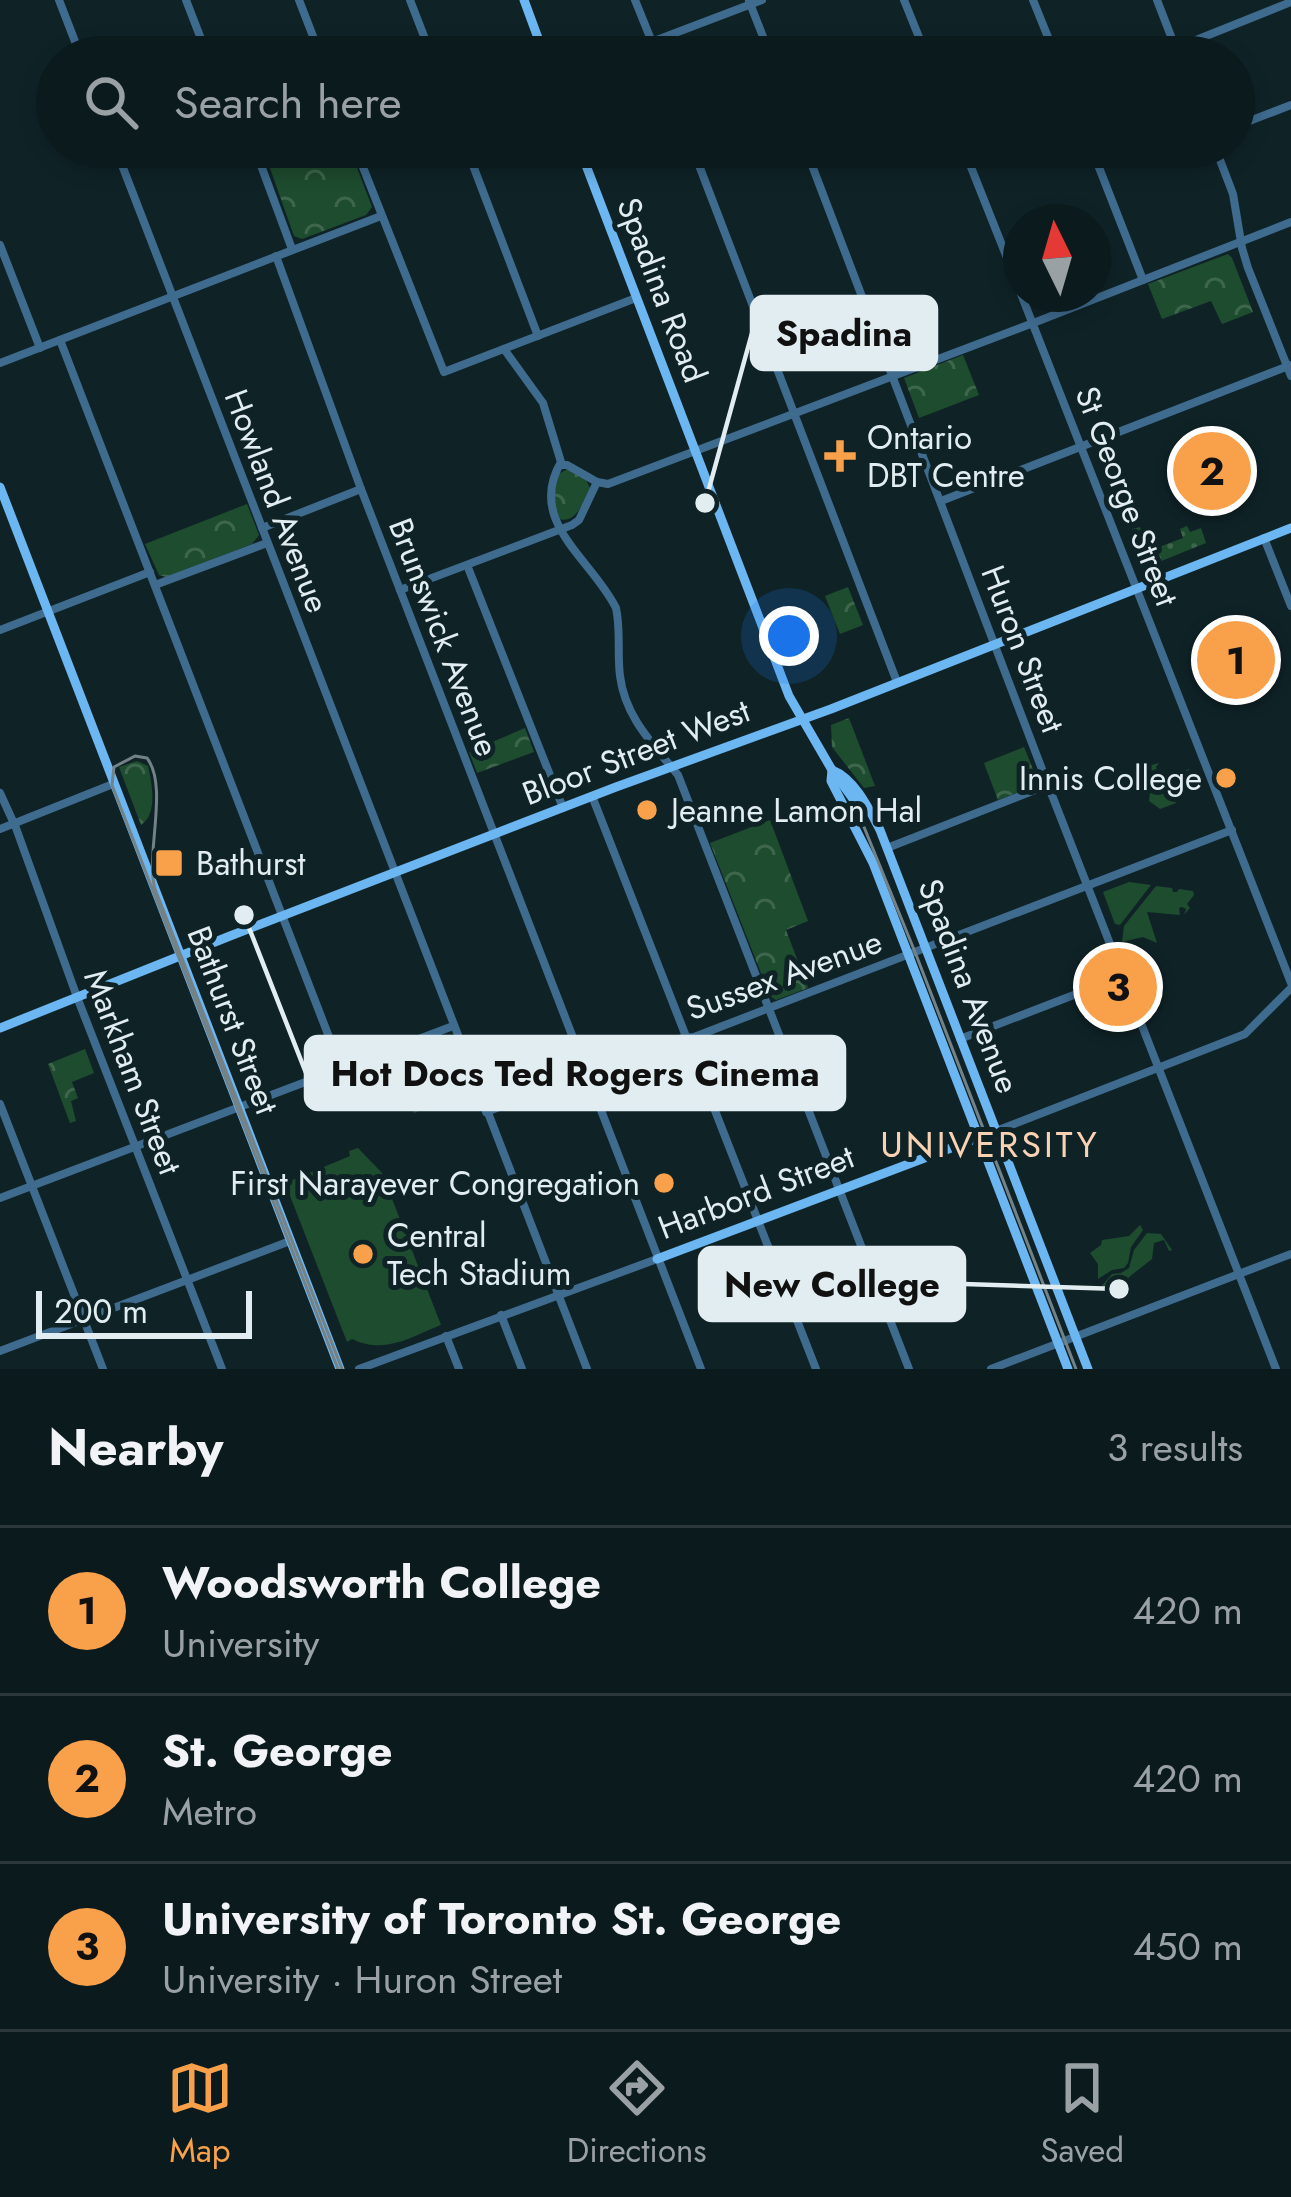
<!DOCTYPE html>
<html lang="en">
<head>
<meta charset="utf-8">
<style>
  body { margin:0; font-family:Jost,sans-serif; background:#142326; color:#f1f3f6 }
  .compass { position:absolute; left:1003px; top:204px; width:108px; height:108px; border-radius:50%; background:#0b1a1d; box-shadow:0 6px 18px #0003; rotate:355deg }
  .scale { position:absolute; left:36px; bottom:30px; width:216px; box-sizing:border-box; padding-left:12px; border:6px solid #e1edf0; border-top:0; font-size:33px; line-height:42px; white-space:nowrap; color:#e1edf0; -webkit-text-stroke:9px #0f2327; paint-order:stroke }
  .you { position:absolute; left:789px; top:636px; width:42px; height:42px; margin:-30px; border:9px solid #fff; border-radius:50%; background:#1a73e8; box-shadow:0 0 0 18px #1a73e833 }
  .badge { display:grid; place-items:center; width:78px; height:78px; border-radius:50%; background:#f8a14a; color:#111; font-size:39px; font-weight:700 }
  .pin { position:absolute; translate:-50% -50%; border:6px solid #fff; box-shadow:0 3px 12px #0006 }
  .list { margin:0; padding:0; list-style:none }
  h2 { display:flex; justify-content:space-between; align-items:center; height:156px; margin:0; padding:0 48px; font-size:51px }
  h2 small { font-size:39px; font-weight:400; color:#9aa1a4 }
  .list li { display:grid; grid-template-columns:78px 1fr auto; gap:36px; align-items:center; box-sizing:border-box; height:168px; padding:0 48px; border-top:3px solid #2b383b }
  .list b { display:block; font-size:45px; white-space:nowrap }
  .list p { margin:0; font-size:39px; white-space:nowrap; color:#9aa1a4 }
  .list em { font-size:39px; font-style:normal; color:#9aa1a4 }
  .icon { flex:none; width:66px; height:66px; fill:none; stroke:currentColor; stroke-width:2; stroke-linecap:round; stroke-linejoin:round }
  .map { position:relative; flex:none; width:1291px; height:1369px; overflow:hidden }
  .search { position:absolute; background:#0b1a1d; box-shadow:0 6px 18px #0003; left:36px; right:36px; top:36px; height:132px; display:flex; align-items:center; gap:30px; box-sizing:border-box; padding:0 42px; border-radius:66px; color:#9aa1a4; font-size:45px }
  .sheet { height:660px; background:#0b1a1d }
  nav { display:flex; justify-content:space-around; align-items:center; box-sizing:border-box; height:168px; border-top:3px solid #2b383b; background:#0b1a1d; font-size:33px; color:#9aa1a4 }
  nav a { display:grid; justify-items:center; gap:6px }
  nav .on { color:#f8a14a }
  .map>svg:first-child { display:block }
</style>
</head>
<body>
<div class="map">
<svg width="1291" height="1369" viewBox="0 0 1291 1369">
  <defs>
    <pattern id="park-crowns" width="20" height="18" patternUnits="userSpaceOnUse" patternTransform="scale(3)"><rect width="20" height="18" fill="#1e4c2f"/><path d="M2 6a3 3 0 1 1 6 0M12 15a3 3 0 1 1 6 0" fill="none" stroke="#3e664d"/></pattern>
    <pattern id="garden-dots" width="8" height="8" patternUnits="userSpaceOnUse" patternTransform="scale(3)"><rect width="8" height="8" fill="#1e4c2f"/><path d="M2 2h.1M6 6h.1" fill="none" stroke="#3e664d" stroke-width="1.8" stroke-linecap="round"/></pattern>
  </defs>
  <rect width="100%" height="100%" fill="#0f2327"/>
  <g fill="#1e4c2f">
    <path d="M1159 763 1156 767 1159 777 1154 779 1156 782 1189 769 1192 776 1170 785 1176 803 1160 809 1149 801 1151 783 1146 771 1149 769 1148 766Z"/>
    <path d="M1129 882 1151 885 1120 925 1115 924 1103 892Z"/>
    <path d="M1156 886 1172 888 1173 892H1177L1179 889 1193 891 1194 895 1187 904 1190 908 1184 915 1186 909 1182 907 1179 908 1180 915 1147 912 1157 943 1143 937 1122 942 1124 926Z"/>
    <path d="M438 1077 447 1085 450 1093 438 1104 414 1113 406 1099 424 1082Z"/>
    <path d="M358 1148 382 1173 441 1325C410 1337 385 1355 352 1339L347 1342 285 1183 350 1156 349 1151Z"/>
    <path d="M1140 1225 1143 1230 1131 1247 1128 1263 1124 1268 1112 1270 1098 1279V1264L1090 1253 1101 1245 1102 1240 1129 1236Z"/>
    <path d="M1147 1233 1161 1234 1172 1250 1169 1251 1164 1240 1154 1243 1152 1259 1129 1277 1123 1290 1100 1288 1112 1274 1121 1273 1129 1268 1134 1250Z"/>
  </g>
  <g fill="url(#park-crowns)">
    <path d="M312 147H349L372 207 366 215 302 239 294 236 270 168 283 158Z"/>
    <path d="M1228 254 1232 258 1253 312 1222 324 1211 301 1162 319 1148 284Z"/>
    <path d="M963 355 979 395 919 418 904 378Z"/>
    <path d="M568 469 586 480 590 488C583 501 577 524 559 519L553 503 558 474Z"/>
    <path d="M247 504 259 535 252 544 166 577 159 575 145 544Z"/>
    <path d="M848 587 863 625 840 634 825 596Z"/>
    <path d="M849 718 875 786 864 788 832 747 831 725Z"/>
    <path d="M525 728 534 752 477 773 469 752Z"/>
    <path d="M1024 747 1039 784 998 800 984 763Z"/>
    <path d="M137 761 148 766C152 784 158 814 141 825L119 767Z"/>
    <path d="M770 820 808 921 786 930 808 988 776 1000 770 996 710 843Z"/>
    <path d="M85 1049 94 1073 72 1082 78 1098 71 1101 76 1121 70 1123 48 1064Z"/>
  </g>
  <path fill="url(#garden-dots)" d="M1187 526 1190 532 1201 528 1206 543 1149 566 1132 529 1140 527 1151 550 1183 538 1180 529Z"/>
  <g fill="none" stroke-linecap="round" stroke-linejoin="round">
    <g stroke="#3f6b8f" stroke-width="8">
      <path d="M59 0 81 57"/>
      <path d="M186 0 208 57"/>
      <path d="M299 0 321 57"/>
      <path d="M410 0 432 57"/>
      <path d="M635 0 658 57"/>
      <path d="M904 0 927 57"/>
      <path d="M1033 0 1056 57"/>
      <path d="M1157 0 1179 57"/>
      <path d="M749 1 771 57"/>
      <path d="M1176 48 1291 2"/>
      <path d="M612 57 762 0"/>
      <path d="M1234 127 1291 105"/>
      <path d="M115 147 587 1369"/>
      <path d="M247 147 259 160 292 249"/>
      <path d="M355 147 444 372 636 298"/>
      <path d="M466 147 538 336"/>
      <path d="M692 147 897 682"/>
      <path d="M805 147 1048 785 1276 1369"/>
      <path d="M963 147 1021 293"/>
      <path d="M1091 147 1143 280"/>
      <path d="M1215 147 1233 194 1242 248 1248 268 1291 376"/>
      <path d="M359 155 380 147"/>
      <path d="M259 160 295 147"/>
      <path d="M0 245 40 348"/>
      <path d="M276 256 361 489 701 1369"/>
      <path d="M1021 294 1291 983"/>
      <path d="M60 340 341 1068"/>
      <path d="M504 349 543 403 561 462C526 522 592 559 616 608 621 631 617 653 620 676 625 717 653 744 678 775L909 1369"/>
      <path d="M0 363 381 216"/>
      <path d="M560 465H567L597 482"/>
      <path d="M597 482 608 484 1041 320 1291 222"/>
      <path d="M941 501 1291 365"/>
      <path d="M262 528 361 489"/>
      <path d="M1264 538 1291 606"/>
      <path d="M467 565 563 808"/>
      <path d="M155 585 267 543"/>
      <path d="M400 590 572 525 579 520 597 482"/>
      <path d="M0 630 150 572"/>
      <path d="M0 793 16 828 77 997 222 1369"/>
      <path d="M592 796 816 1369"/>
      <path d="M0 829 113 784"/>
      <path d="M887 848 1048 785"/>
      <path d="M960 1039 1123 976"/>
      <path d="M0 1104 103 1369"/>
      <path d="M486 1112 682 1038 694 1037 1232 830"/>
      <path d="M996 1131 1245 1034 1291 988"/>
      <path d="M0 1198 453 1026"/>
      <path d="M501 1315 522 1369"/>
      <path d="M446 1336 459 1369"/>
      <path d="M0 1351 290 1241"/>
      <path d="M359 1369 657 1259"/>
      <path d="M991 1369 1291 1254"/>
    </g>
    <g stroke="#6cb6f2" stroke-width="9">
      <path d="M524 0 545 57"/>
      <path d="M579 147 789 696 832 770 831 781 873 863 1068 1369"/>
      <path d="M0 487 340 1369"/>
      <path d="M832 770C855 779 869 809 880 830L1088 1369"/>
      <path d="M832 770 859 807"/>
      <path d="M0 1028 230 936 616 787 831 709 1291 528"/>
      <path d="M657 1259 996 1131"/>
    </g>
    <g stroke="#728286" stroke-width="3">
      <path d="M864 827 915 952 1076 1369"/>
      <path d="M338 1369 112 785 114 767 135 756 147 758C169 787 145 854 155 889L342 1369"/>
    </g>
  </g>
  <g fill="#f8a14a" stroke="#0f2327" stroke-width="4.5">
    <path d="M834 438h12v12h12v12h-12v12h-12v-12h-12v-12h12z"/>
    <circle cx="1226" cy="778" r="12"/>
    <circle cx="647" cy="810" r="12"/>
    <rect x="154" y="848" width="30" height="30" rx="6"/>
    <circle cx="664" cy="1183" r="12"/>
    <circle cx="363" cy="1254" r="12"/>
  </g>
  <g text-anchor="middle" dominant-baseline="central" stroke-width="10" stroke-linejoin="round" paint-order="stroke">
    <g font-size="33" fill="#e1edf0" stroke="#0f2327">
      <text transform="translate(662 290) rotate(69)">Spadina Road</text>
      <text transform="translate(1127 496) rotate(69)">St George Street</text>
      <text transform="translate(277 501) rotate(69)">Howland Avenue</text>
      <text transform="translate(444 637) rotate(69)">Brunswick Avenue</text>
      <text transform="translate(1023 649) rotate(69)">Huron Street</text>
      <text transform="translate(636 752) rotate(-21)">Bloor Street West</text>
      <text transform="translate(784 975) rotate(-20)">Sussex Avenue</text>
      <text transform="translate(969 986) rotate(69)">Spadina Avenue</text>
      <text transform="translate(233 1020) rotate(69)">Bathurst Street</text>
      <text transform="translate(133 1072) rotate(69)">Markham Street</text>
      <text transform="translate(756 1192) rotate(-21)">Harbord Street</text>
    </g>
    <g font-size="33" fill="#e1edf0" stroke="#0f2327" text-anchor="start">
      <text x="867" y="437">Ontario<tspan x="867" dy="38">DBT Centre</tspan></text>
      <text x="1202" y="778" text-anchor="end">Innis College</text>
      <text x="671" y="810">Jeanne Lamon Hal</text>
      <text x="196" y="863">Bathurst</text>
      <text x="640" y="1183" text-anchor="end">First Narayever Congregation</text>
      <text x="387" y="1235">Central<tspan x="387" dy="38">Tech Stadium</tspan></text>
    </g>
    <g font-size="36" letter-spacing="3" fill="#f8d2b2" stroke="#0f2327">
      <text x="990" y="1144">UNIVERSITY</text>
    </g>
  </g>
  <path fill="none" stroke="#e1edf0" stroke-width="4.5" d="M705 503L752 333M244 915L306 1073M1119 1289L964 1284"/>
  <g fill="#e1edf0" stroke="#0f2327" stroke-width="4.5">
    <circle cx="705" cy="503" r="12"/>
    <circle cx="244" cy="915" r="12"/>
    <circle cx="1119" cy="1289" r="12"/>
  </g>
  <g fill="#e1edf0" stroke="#e1edf0" stroke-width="4.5">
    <rect x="752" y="297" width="184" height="72" rx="12"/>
    <rect x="306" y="1037" width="538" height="72" rx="12"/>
    <rect x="700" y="1248" width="264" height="72" rx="12"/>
  </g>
  <g font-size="36" text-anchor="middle" font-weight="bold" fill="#111">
    <text x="844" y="346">Spadina</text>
    <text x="575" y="1086">Hot Docs Ted Rogers Cinema</text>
    <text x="832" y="1297">New College</text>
  </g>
</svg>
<svg class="compass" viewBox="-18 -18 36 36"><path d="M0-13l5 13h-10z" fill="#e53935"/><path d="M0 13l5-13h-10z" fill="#9aa1a4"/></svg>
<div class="scale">200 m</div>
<div class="you"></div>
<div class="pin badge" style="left:1236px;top:660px">1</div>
<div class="pin badge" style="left:1212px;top:471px">2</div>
<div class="pin badge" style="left:1118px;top:987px">3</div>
<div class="search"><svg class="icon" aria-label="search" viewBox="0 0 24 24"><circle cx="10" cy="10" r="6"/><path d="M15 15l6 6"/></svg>Search here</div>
</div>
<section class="sheet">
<h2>Nearby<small>3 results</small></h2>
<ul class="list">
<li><span class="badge">1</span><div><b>Woodsworth College</b><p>University</p></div><em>420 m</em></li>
<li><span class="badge">2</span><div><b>St. George</b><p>Metro</p></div><em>420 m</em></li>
<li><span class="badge">3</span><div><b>University of Toronto St. George</b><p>University · Huron Street</p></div><em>450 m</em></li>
</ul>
</section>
<nav>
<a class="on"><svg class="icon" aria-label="map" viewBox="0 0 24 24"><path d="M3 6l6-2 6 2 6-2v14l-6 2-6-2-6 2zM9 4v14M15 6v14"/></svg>Map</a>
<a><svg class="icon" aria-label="directions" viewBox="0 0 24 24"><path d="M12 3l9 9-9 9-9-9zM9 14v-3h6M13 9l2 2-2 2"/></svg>Directions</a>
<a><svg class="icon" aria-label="saved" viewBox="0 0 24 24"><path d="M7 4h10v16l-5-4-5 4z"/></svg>Saved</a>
</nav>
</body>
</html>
